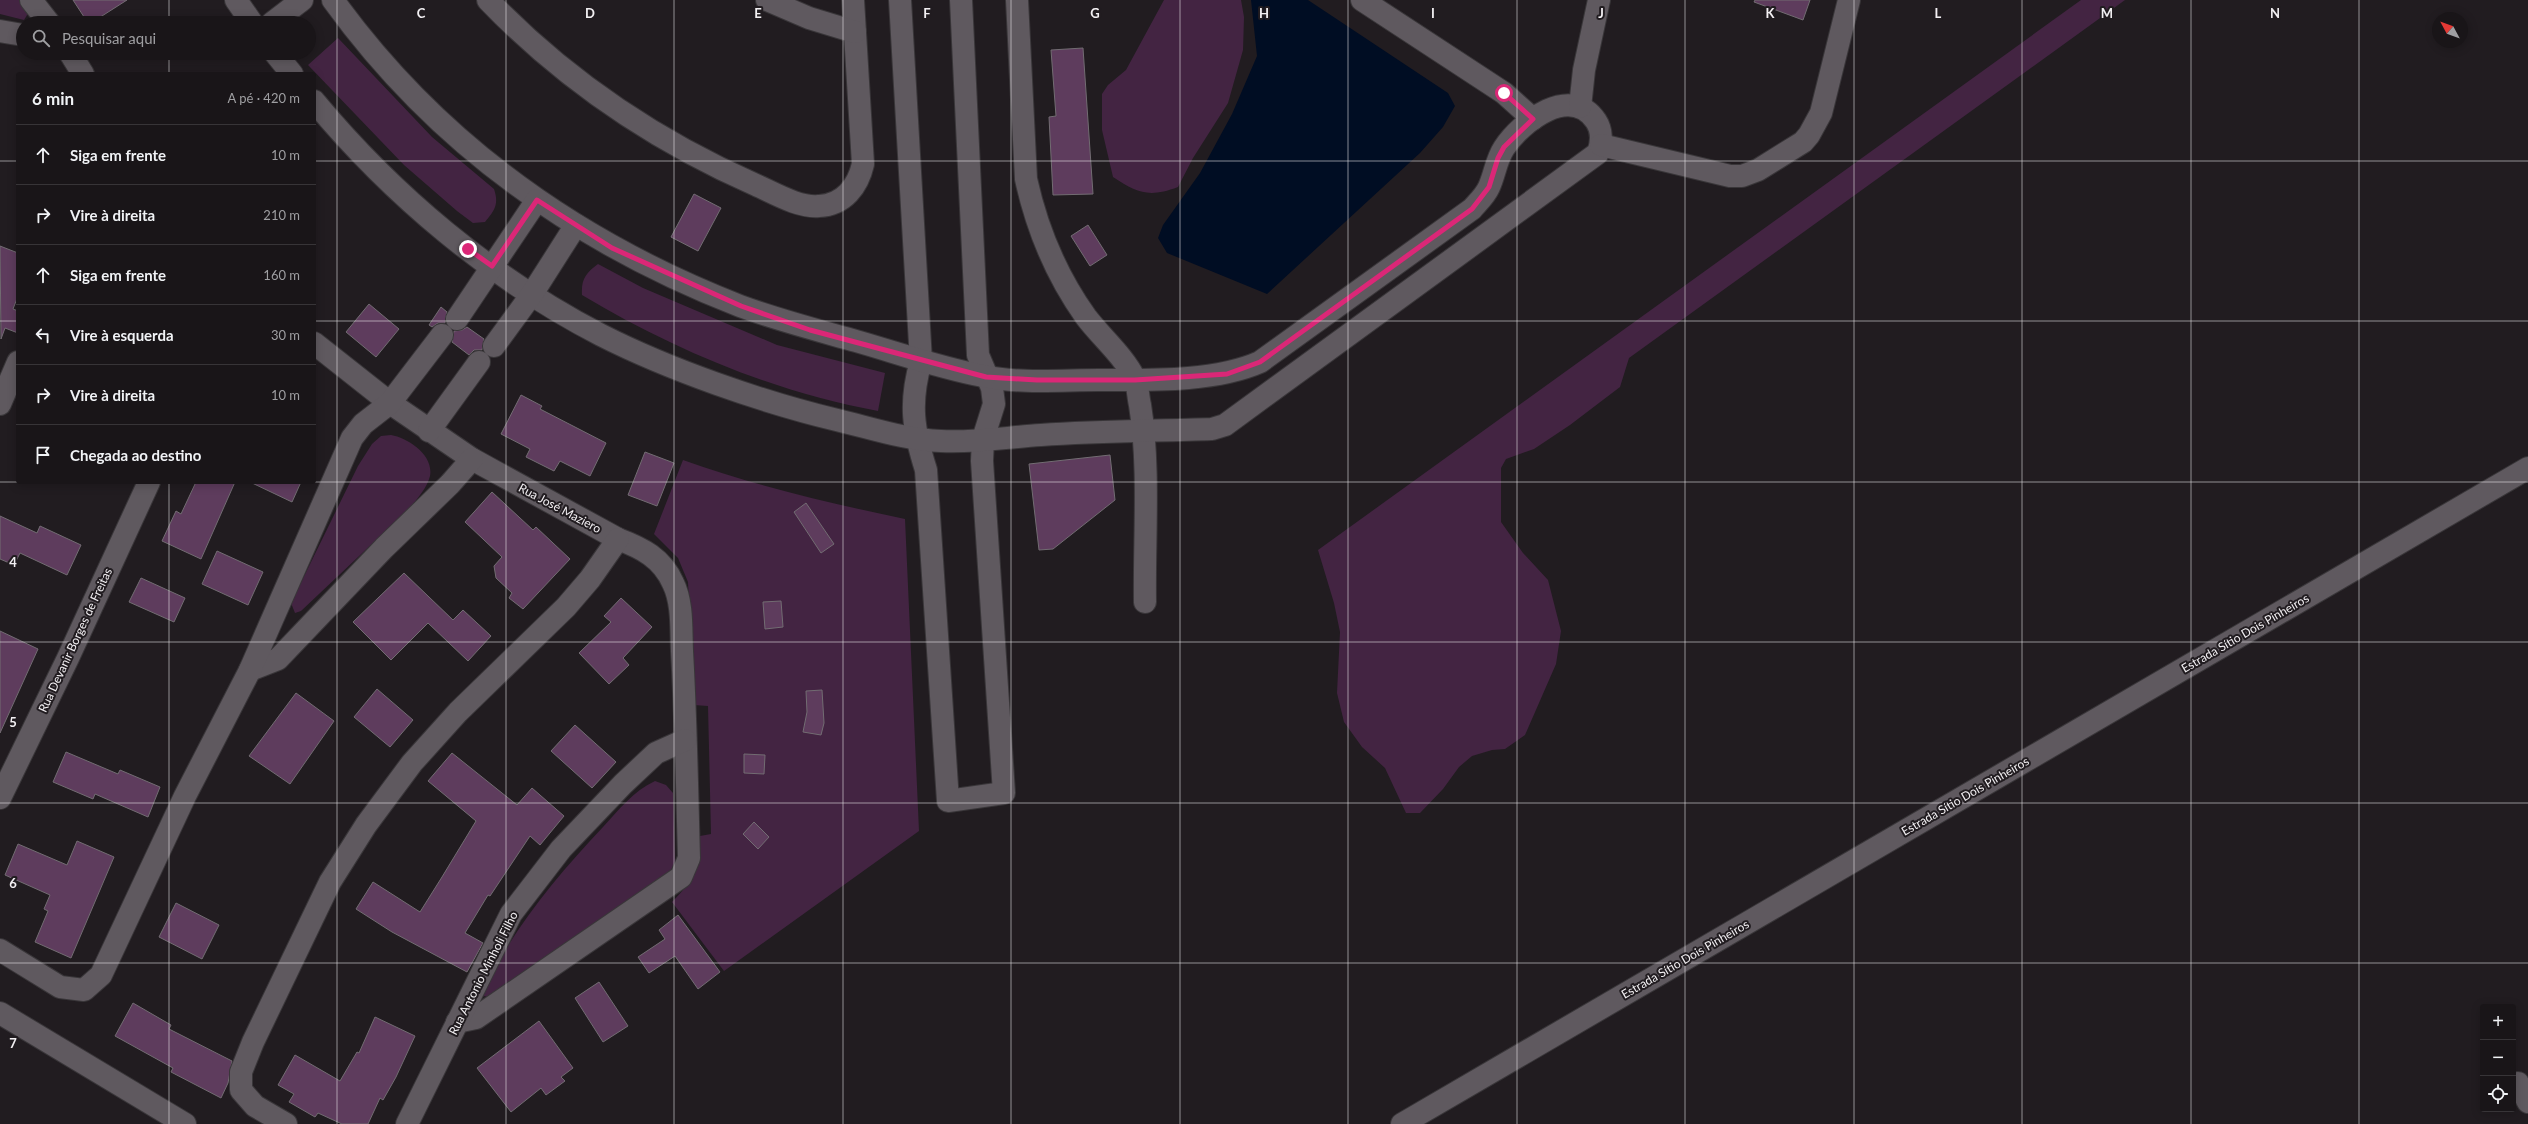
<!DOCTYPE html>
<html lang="pt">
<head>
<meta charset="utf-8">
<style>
  body { margin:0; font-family:Lato,sans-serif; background:#262225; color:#f1f3f6 }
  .controls { position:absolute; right:12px; bottom:12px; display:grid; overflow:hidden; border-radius:4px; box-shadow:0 2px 10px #0003 }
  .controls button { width:36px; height:36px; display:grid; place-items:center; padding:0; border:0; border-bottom:1px solid #373437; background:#191518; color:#f1f3f6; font:20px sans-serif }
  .compass { position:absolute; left:2432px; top:12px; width:36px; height:36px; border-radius:50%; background:#191518; box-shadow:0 2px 10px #0003; rotate:311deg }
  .stop { position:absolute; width:12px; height:12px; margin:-9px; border:3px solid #db2777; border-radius:50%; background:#fff }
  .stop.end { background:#db2777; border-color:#fff; box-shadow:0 1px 4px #0008 }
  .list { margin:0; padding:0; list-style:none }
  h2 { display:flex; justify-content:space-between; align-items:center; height:52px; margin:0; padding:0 16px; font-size:17px }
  h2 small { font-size:13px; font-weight:400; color:#9f9fa2 }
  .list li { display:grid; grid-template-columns:26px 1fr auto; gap:12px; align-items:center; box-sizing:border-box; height:60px; padding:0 16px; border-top:1px solid #373437 }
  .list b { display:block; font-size:15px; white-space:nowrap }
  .list em { font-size:13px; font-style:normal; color:#9f9fa2 }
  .icon { flex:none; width:22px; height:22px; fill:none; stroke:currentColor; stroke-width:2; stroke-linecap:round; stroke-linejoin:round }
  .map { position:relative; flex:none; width:2528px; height:1124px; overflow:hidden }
  .search { position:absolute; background:#191518; box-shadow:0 2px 10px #0003; left:16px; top:16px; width:300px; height:44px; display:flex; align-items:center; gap:10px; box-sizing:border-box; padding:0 14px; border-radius:22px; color:#9f9fa2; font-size:15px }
  .panel { position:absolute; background:#191518; box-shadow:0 2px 10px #0003; left:16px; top:72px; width:300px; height:412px; border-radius:4px }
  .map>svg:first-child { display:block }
</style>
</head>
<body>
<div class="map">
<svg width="2528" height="1124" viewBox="0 0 2528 1124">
  <rect width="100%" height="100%" fill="#211c20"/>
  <g fill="#432442">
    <path d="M0 0H19L29 12 24 20 0 14Z"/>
    <path d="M1164 0H1241L1244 17 1243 50 1228 103 1193 158 1178 187C1149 198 1137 193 1113 177L1102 130V94L1108 85 1126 70Z"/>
    <path d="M2081 0H2125L1629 358 1620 387 1570 425 1534 449 1506 459 1501 468V522L1523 553 1548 580 1561 631 1556 664 1525 735 1505 749 1492 750 1472 756 1459 767 1443 789 1420 813H1406L1385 768 1362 747 1344 722 1337 693 1340 632 1334 603 1318 550Z"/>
    <path d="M338 38 432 137 494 189C499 204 495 210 485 222L473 223 457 211 404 165 308 65Z"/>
    <path d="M598 264 643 288 777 345 885 373 878 411C774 392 672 349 582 295 581 279 586 273 598 264Z"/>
    <path d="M391 435C408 438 434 455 430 476 427 488 418 497 411 507L301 611 295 613 291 603 358 466 372 444 381 436Z"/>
    <path d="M683 460C756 486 829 503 905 519L919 831 724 971 672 902C693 882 699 864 700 836L711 834 708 706 694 705 688 582 678 558 654 534Z"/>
    <path d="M655 781 666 785 673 793 675 862 671 870 650 887 491 997 483 996 486 984C518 923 556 877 603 827 619 810 633 791 655 781Z"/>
  </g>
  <path fill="#000d23" d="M1251 0H1308L1448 93 1455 106 1443 127 1420 153 1267 294 1167 253 1158 238 1163 225 1200 173 1232 114 1257 56Z"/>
  <g fill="#5e3c5d" stroke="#726c72">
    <path d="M73 0H127L91 23H88Z"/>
    <path d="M1755 0H1810L1803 20 1754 2Z"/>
    <path d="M1083 48 1093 194 1053 195 1049 117 1056 116 1051 50Z"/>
    <path d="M694 194 721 208 698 251 671 237Z"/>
    <path d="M1088 225 1107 255 1090 266 1071 236Z"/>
    <path d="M0 246 18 253V296L13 309 18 311V333L5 328 1 339Z"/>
    <path d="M369 304 399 329 376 357 346 332Z"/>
    <path d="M441 307 447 312 445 323H438L432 327 429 325Z"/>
    <path d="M467 327 484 339 482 350H474L469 355 452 342 454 331 462 330Z"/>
    <path d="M521 395 542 406 540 409 606 443 590 476 560 461 554 471 526 457 530 449 501 434Z"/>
    <path d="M645 452 674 463 657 506 628 495Z"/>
    <path d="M1110 455 1115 500 1053 549 1039 550 1029 464Z"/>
    <path d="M196 482H235L201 559 162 541 176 511 181 514Z"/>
    <path d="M250 482H301L292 502Z"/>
    <path d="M492 492 533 530 536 527 570 559 523 609 509 598 512 593 496 578 494 566 502 557 465 522Z"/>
    <path d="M806 503 834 544 821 553 794 512Z"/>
    <path d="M0 516 37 533 40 526 81 545 67 575 20 553 14 565 0 559Z"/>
    <path d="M217 551 263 572 248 605 202 584Z"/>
    <path d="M404 573 453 620 463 610 491 636 468 661 428 623 391 660 353 622Z"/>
    <path d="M141 578 185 598 174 622 129 602Z"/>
    <path d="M621 598 652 627 623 658 629 665 609 684 579 653 611 622 604 616Z"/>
    <path d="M781 601 783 627 765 629 763 602Z"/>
    <path d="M0 631 38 649 0 733Z"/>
    <path d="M377 689 413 720 390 747 354 717Z"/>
    <path d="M822 690 824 723 821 735 803 732 807 712 806 691Z"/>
    <path d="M296 693 334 721 290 784 249 756Z"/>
    <path d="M575 725 616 762 592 788 551 751Z"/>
    <path d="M66 752 118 774 120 770 160 787 148 817 95 794 93 799 53 782Z"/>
    <path d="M452 753 517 805 532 788 564 816 540 845 530 836 490 896 488 895 465 933 483 943 467 972 392 932 356 909 373 882 420 912 442 877 476 821 428 781Z"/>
    <path d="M744 754 765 755 764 774 744 773Z"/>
    <path d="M754 822 769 837 758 849 743 834Z"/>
    <path d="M77 841 114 857 71 958 35 942 48 911 44 909 50 895 5 875 18 844 67 865Z"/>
    <path d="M176 903 219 925 202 959 159 937Z"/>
    <path d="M678 915 720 972 698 989 675 956 649 973 638 957 665 939 659 930Z"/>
    <path d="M599 982 628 1026 603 1042 575 998Z"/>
    <path d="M133 1003 171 1025 169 1029 232 1061 228 1083 221 1098 171 1072 173 1068 115 1036Z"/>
    <path d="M375 1017 415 1036 396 1077 383 1100 380 1098 368 1124H342L318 1113 315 1117 289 1102 294 1094 278 1085 295 1055 340 1081 357 1052 359 1053Z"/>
    <path d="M539 1021 573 1068 561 1077 565 1081 546 1095 541 1088 511 1112 477 1068Z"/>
  </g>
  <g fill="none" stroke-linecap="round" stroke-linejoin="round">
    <g stroke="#393639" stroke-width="24">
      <g id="minor">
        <path d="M31 0 49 23"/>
        <path d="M236 0 252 23"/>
        <path d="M488 0C564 79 656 141 756 185 774 193 799 208 819 206 844 205 858 186 863 164L853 0"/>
        <path d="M767 0 809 18 855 32"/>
        <path d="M900 0 921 361C909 403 913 429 926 470L948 801 1004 793 982 461 983 439 994 404 992 388 978 355 961 0"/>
        <path d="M1017 0 1026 179C1037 229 1056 275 1086 317 1102 338 1123 355 1135 379 1138 386 1138 397 1140 405 1150 468 1144 538 1145 602"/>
        <path d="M1362 0 1504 93 1533 119"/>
        <path d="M272 23 302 0"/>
        <path d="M0 31 23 35"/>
        <path d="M70 53 83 74"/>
        <path d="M275 53 292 74"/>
        <path d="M314 101C393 196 491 278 601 335 670 370 762 402 837 420 871 428 906 440 941 441 974 443 1008 437 1041 435 1098 431 1155 431 1212 429L1225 425 1598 153C1602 142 1602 130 1596 121 1571 83 1521 122 1504 148 1496 160 1495 174 1489 187 1485 196 1478 202 1472 209L1260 362C1215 382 1149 380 1099 380 1062 380 1020 384 983 376 940 368 898 353 856 341 817 330 778 320 740 306 576 242 437 144 333 0"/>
        <path d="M1580 107 1584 70 1599 0"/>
        <path d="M1601 145 1730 176H1742L1758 170 1803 142 1809 135 1821 113 1849 0"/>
        <path d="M457 319 537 200"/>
        <path d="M314 343 390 403 472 459 618 539C642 548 662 558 673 583 683 603 681 630 682 651 686 720 687 789 689 858L681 877 476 1018 457 1022"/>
        <path d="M494 346 532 294 576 225"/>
        <path d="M0 404 18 362"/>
        <path d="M429 431 479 362"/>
        <path d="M250 670 278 659 384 548 450 484 472 459"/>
        <path d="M0 798 68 658 149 482"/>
        <path d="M0 950 60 987 84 990 101 975 185 796 250 670 352 438 363 424 390 403 442 335"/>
        <path d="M0 1013 185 1124"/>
        <path d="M2518 1083 2528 1102"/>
        <path d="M286 1124 255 1106 241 1090V1072L253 1042 330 882 366 825 412 763 458 712 566 607 590 579 618 539"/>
        <path d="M407 1124 511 914 561 849 623 784 656 753 685 740"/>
        <path d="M1402 1124 2528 468"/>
      </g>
    </g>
    <use href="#minor" stroke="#5f595f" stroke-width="22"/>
  </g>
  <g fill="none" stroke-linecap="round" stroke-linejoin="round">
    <path stroke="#db2777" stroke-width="5" d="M468 249 492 266 537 200 612 248 741 306 810 330 986 377 1037 380H1135L1227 374 1260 362 1472 209 1489 187 1498 158 1504 147 1533 119 1504 93"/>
  </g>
  <path fill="none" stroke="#f3f0f3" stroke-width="1" stroke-opacity="0.55" d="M169 0V23M337 0V1124M506 0V1124M674 0V1124M843 0V1124M1011 0V1124M1180 0V1124M1348 0V1124M1517 0V1124M1685 0V1124M1854 0V1124M2022 0V1124M2191 0V1124M2359 0V1124M169 53V74M0 161H18M314 161H2528M0 321H18M314 321H2528M0 482H18M169 482V1124M314 482H2528M0 642H2528M0 803H2528M0 963H2528"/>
  <g text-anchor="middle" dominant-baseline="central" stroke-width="4" stroke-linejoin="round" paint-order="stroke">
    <g font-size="12" fill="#f3f0f3" stroke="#211c20">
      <text transform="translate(560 508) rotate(28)">Rua José Maziero</text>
      <text transform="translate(2245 633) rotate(-30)">Estrada Sítio Dois Pinheiros</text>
      <text transform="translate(75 640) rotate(-65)">Rua Devanir Borges de Freitas</text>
      <text transform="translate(1965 796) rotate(-30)">Estrada Sítio Dois Pinheiros</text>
      <text transform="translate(1685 959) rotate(-30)">Estrada Sítio Dois Pinheiros</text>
      <text transform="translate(483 973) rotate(-63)">Rua Antonio Minholi Filho</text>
    </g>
  </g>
  <g font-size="13" text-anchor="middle" font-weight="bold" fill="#f3f0f3" stroke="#211c20" stroke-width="4" stroke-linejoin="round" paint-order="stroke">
    <text x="421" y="18">C</text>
    <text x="590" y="18">D</text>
    <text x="758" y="18">E</text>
    <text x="927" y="18">F</text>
    <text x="1095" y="18">G</text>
    <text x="1264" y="18">H</text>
    <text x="1433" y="18">I</text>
    <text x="1601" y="18">J</text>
    <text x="1770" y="18">K</text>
    <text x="1938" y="18">L</text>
    <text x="2107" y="18">M</text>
    <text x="2275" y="18">N</text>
    <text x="13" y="567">4</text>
    <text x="13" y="727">5</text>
    <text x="13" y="888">6</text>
    <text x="13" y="1048">7</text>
  </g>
</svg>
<div class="controls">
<button>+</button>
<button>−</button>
<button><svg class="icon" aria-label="locate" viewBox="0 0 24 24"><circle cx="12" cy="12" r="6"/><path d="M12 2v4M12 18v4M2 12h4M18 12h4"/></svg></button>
</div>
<svg class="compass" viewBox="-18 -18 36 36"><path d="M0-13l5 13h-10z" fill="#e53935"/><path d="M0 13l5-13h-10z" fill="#9f9fa2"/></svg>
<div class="stop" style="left:1504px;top:93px"></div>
<div class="stop end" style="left:468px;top:249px"></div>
<div class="search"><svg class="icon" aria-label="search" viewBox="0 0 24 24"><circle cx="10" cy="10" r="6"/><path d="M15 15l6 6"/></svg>Pesquisar aqui</div>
<section class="panel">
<h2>6 min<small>A pé · 420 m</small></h2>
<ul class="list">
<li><svg class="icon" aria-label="ahead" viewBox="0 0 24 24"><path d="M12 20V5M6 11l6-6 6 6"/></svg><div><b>Siga em frente</b></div><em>10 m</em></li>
<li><svg class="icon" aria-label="right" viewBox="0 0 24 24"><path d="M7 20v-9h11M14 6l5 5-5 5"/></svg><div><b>Vire à direita</b></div><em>210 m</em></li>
<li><svg class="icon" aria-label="ahead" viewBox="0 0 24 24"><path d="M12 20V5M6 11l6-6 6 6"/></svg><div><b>Siga em frente</b></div><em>160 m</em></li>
<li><svg class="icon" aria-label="left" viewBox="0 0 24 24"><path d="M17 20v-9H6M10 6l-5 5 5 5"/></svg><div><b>Vire à esquerda</b></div><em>30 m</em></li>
<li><svg class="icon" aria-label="right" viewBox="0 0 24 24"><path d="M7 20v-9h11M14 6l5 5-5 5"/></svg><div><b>Vire à direita</b></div><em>10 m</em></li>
<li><svg class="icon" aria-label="arrive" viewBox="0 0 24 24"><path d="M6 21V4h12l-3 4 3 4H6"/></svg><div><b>Chegada ao destino</b></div></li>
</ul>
</section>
</div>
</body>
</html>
